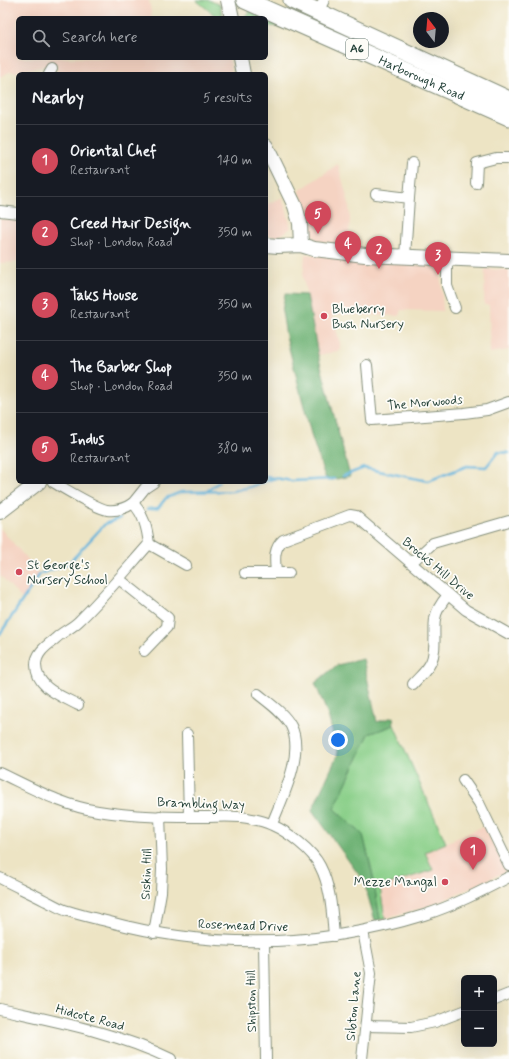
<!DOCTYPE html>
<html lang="en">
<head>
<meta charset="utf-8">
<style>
  body { margin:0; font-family:Mynerve,sans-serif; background:#20242c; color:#f1f3f6 }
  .controls { position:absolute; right:12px; bottom:12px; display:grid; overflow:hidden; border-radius:6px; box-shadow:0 4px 16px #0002 }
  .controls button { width:36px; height:36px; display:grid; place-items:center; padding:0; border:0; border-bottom:1px solid #363941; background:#171b24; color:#f1f3f6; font:20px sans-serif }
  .compass { position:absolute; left:413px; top:12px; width:36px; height:36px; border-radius:50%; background:#171b24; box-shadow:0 4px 16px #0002; rotate:344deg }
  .you { position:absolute; left:338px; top:740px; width:14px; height:14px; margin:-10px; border:3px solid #fff; border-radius:50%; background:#1a73e8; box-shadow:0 0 0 6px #1a73e833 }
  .badge { display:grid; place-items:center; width:26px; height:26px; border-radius:50%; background:#d1495b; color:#fff; font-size:13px; font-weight:700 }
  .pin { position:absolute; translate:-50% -33px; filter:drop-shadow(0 1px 2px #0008) }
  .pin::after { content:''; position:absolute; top:21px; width:14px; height:12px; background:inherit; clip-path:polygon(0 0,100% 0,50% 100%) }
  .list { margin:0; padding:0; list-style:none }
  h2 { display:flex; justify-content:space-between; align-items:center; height:52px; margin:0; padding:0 16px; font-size:17px }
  h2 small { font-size:13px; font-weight:400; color:#9ea1a6 }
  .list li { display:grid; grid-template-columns:26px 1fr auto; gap:12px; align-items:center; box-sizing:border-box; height:72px; padding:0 16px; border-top:1px solid #363941 }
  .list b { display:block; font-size:15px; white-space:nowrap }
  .list p { margin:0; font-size:13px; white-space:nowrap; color:#9ea1a6 }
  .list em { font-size:13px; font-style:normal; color:#9ea1a6 }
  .icon { flex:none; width:22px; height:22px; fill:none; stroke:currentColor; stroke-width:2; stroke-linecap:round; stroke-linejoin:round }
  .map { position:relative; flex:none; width:509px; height:1059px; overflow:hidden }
  .search { position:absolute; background:#171b24; box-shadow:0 4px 16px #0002; left:16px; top:16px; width:252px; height:44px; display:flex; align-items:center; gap:10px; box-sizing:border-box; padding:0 14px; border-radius:6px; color:#9ea1a6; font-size:15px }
  .panel { position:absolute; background:#171b24; box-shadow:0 4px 16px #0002; left:16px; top:72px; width:252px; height:412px; border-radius:6px }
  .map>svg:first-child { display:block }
</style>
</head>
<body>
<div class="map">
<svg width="509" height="1059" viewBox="0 0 509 1059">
  <rect width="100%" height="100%" fill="#fdfcf7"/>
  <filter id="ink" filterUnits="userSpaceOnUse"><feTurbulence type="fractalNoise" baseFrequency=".025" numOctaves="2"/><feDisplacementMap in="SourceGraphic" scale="8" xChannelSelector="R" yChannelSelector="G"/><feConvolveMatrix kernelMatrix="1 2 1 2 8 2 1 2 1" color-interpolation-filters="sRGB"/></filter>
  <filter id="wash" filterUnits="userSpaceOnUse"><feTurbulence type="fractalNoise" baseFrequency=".012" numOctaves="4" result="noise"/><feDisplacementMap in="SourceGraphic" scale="16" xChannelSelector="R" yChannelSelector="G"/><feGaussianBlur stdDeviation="0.9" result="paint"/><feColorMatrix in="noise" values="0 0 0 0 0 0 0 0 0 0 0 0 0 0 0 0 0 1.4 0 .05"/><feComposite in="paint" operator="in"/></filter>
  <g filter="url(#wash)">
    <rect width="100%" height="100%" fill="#ede4c4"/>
    <g fill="#f5d3c2">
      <path d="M0 0H149L152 18H18V58H229L232 74H58L56 64 14 72 11 71 0 77Z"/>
      <path d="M338 164 349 204 350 220 348 245 316 241 310 229V217L306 206 299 191Z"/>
      <path d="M281 198 286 208 291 228 278 237 266 235V205Z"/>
      <path d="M0 219 18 220V262L0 263Z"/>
      <path d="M305 254 440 267 443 311 401 310 399 316 332 314 340 343V351L318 355 303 277Z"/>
      <path d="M485 269 509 270V350L490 353 489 305H484Z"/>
      <path d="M0 528 40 574 23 600 0 575Z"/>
      <path d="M484 826 507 871 435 904 385 919 380 887 432 870 425 852Z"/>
    </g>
    <g fill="#89cf88" stroke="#54865e">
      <path d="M196 0H209L220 5 223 18H218Z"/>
      <path d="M250 11 282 25 281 27 268 26 269 33 266 34V18H243Z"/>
      <path d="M394 725 446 843 425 852 433 870 380 887 385 919 380 920 372 871 363 835 334 809 369 734Z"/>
    </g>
    <g fill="#6eb274" stroke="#467854">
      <path d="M285 294 307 295 318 355 350 476 332 480 325 477 312 438 286 336 282 311Z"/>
      <path d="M363 659 377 722 393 717 394 725 369 734 334 809 363 835 372 872 380 919V920L375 921 364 882 312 810 338 754 328 715 315 683 337 665Z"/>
    </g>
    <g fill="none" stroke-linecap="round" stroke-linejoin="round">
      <g stroke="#5fb2db" stroke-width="2.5">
        <path d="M343 476 364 468 428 481 467 466 486 467 498 452 509 453"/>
        <path d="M266 477 275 478"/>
        <path d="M266 481 275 478 292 481 334 479"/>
        <path d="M207 491 219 482"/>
        <path d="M147 509 158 508 166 498 181 492 232 491 250 487 264 482"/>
        <path d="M0 634 40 574 69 563 105 524 120 518"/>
      </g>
    </g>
  </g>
  <g filter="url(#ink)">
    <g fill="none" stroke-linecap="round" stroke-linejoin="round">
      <g stroke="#86907c" stroke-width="12">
        <g id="minor">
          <path d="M318 12 324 0"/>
          <path d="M49 74 52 69"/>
          <path d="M476 183 477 163 496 158H509"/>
          <path d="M376 194 409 198 405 256"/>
          <path d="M409 198 412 163"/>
          <path d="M0 211 18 213"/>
          <path d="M447 258V286L455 308"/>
          <path d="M367 365 372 420 464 413 487 410 509 402"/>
          <path d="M53 482C65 489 94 507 107 510 116 511 126 508 133 503 144 515 147 528 149 544 126 570 104 597 79 621 72 628 62 632 55 639 46 646 36 653 36 665 36 688 62 696 78 705"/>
          <path d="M133 503 145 488 154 482"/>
          <path d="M149 544 186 565"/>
          <path d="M412 562 433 543 509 521"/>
          <path d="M245 573H289"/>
          <path d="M276 573C275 560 273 549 283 540L350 515 356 516 466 610 509 634"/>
          <path d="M119 579 168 618 167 627 144 651"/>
          <path d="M413 684C419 677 427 671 431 662 437 649 433 633 435 619 436 610 442 602 448 595"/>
          <path d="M258 694C269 703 284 713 291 726 305 754 282 798 272 824"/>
          <path d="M187 734 189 817"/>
          <path d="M0 773C32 788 63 806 98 811 133 817 169 817 204 817 219 817 237 815 252 819 258 820 266 822 272 825 288 832 312 850 320 866 331 887 332 913 334 936"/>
          <path d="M463 780 479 803 509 865"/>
          <path d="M0 878C15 886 31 893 46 901 53 904 60 909 68 911 80 915 93 918 106 921 212 950 318 948 424 915 453 906 482 891 509 877"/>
          <path d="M154 933 161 892 162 869 160 816"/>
          <path d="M264 943 266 1059"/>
          <path d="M494 1000 509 994"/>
          <path d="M0 1009C58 1022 118 1033 171 1059"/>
          <path d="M366 1026 411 1027 435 1022 464 1011"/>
          <path d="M362 1059 371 973 363 931"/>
        </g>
      </g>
      <g stroke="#86907c" stroke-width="16">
        <g id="secondary">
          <path d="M228 0 232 18"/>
          <path d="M240 58 243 74"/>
          <path d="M266 146 295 206 300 223 301 245"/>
          <path d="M266 245 278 246 301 245 314 249 365 255 509 261"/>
          <path d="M0 512 39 482"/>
        </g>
      </g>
      <g stroke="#86907c" stroke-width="19">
        <g id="trunk">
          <path id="s1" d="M245 0 509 117"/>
          <path d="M292 0 509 100"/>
        </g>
      </g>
      <use href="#minor" stroke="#fff" stroke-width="10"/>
      <use href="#secondary" stroke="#fff" stroke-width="14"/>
      <use href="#trunk" stroke="#fff" stroke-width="17"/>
    </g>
  </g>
  <g fill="#d1495b" stroke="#fdfcf7" stroke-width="1.5">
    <circle cx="324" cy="316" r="4"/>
    <circle cx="19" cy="572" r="4"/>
    <circle cx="445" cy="882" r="4"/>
  </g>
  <g text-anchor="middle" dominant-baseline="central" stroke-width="3.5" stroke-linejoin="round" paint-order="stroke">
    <rect fill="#fdfcf7" stroke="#62766e" stroke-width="1" x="346" y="39" width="22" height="20" rx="3"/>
    <g font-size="12" font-weight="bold" fill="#1f3d34">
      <text x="357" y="49">A6</text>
    </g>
    <g font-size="13" fill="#1f3d34" stroke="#fdfcf7">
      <text stroke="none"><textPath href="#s1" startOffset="193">Harborough Road</textPath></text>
      <text transform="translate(425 403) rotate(-5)">The Morwoods</text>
      <text transform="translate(438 569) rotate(40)">Brocks Hill Drive</text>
      <text transform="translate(201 804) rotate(2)">Brambling Way</text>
      <text transform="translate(147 874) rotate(-88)">Siskin Hill</text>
      <text transform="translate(243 926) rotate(2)">Rosemead Drive</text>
      <text transform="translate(252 1001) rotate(-91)">Shipston Hill</text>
      <text transform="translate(354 1006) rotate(-85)">Sibton Lane</text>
      <text transform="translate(90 1018) rotate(15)">Hidcote Road</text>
    </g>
    <g font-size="13" fill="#1f3d34" stroke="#fdfcf7" text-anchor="start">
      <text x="332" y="309">Blueberry<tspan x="332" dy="15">Bush Nursery</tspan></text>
      <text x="27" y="565">St George's<tspan x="27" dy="15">Nursery School</tspan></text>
      <text x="437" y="882" text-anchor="end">Mezze Mangal</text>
    </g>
  </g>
</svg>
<div class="controls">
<button>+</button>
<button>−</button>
</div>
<svg class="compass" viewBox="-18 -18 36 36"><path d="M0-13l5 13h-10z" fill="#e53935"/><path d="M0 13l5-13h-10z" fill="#9ea1a6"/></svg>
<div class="you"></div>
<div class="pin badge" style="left:473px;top:870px">1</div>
<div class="pin badge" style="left:379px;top:269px">2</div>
<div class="pin badge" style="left:438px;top:275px">3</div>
<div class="pin badge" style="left:348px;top:264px">4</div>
<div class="pin badge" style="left:318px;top:234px">5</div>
<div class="search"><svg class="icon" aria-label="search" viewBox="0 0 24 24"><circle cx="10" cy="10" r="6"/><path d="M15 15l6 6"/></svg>Search here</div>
<section class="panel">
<h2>Nearby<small>5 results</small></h2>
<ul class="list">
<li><span class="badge">1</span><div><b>Oriental Chef</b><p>Restaurant</p></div><em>140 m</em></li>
<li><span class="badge">2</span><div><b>Creed Hair Design</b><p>Shop · London Road</p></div><em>350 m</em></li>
<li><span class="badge">3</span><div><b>Taks House</b><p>Restaurant</p></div><em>350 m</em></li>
<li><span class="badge">4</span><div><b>The Barber Shop</b><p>Shop · London Road</p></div><em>350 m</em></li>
<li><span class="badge">5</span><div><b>Indus</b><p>Restaurant</p></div><em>380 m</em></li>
</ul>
</section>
</div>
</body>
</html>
